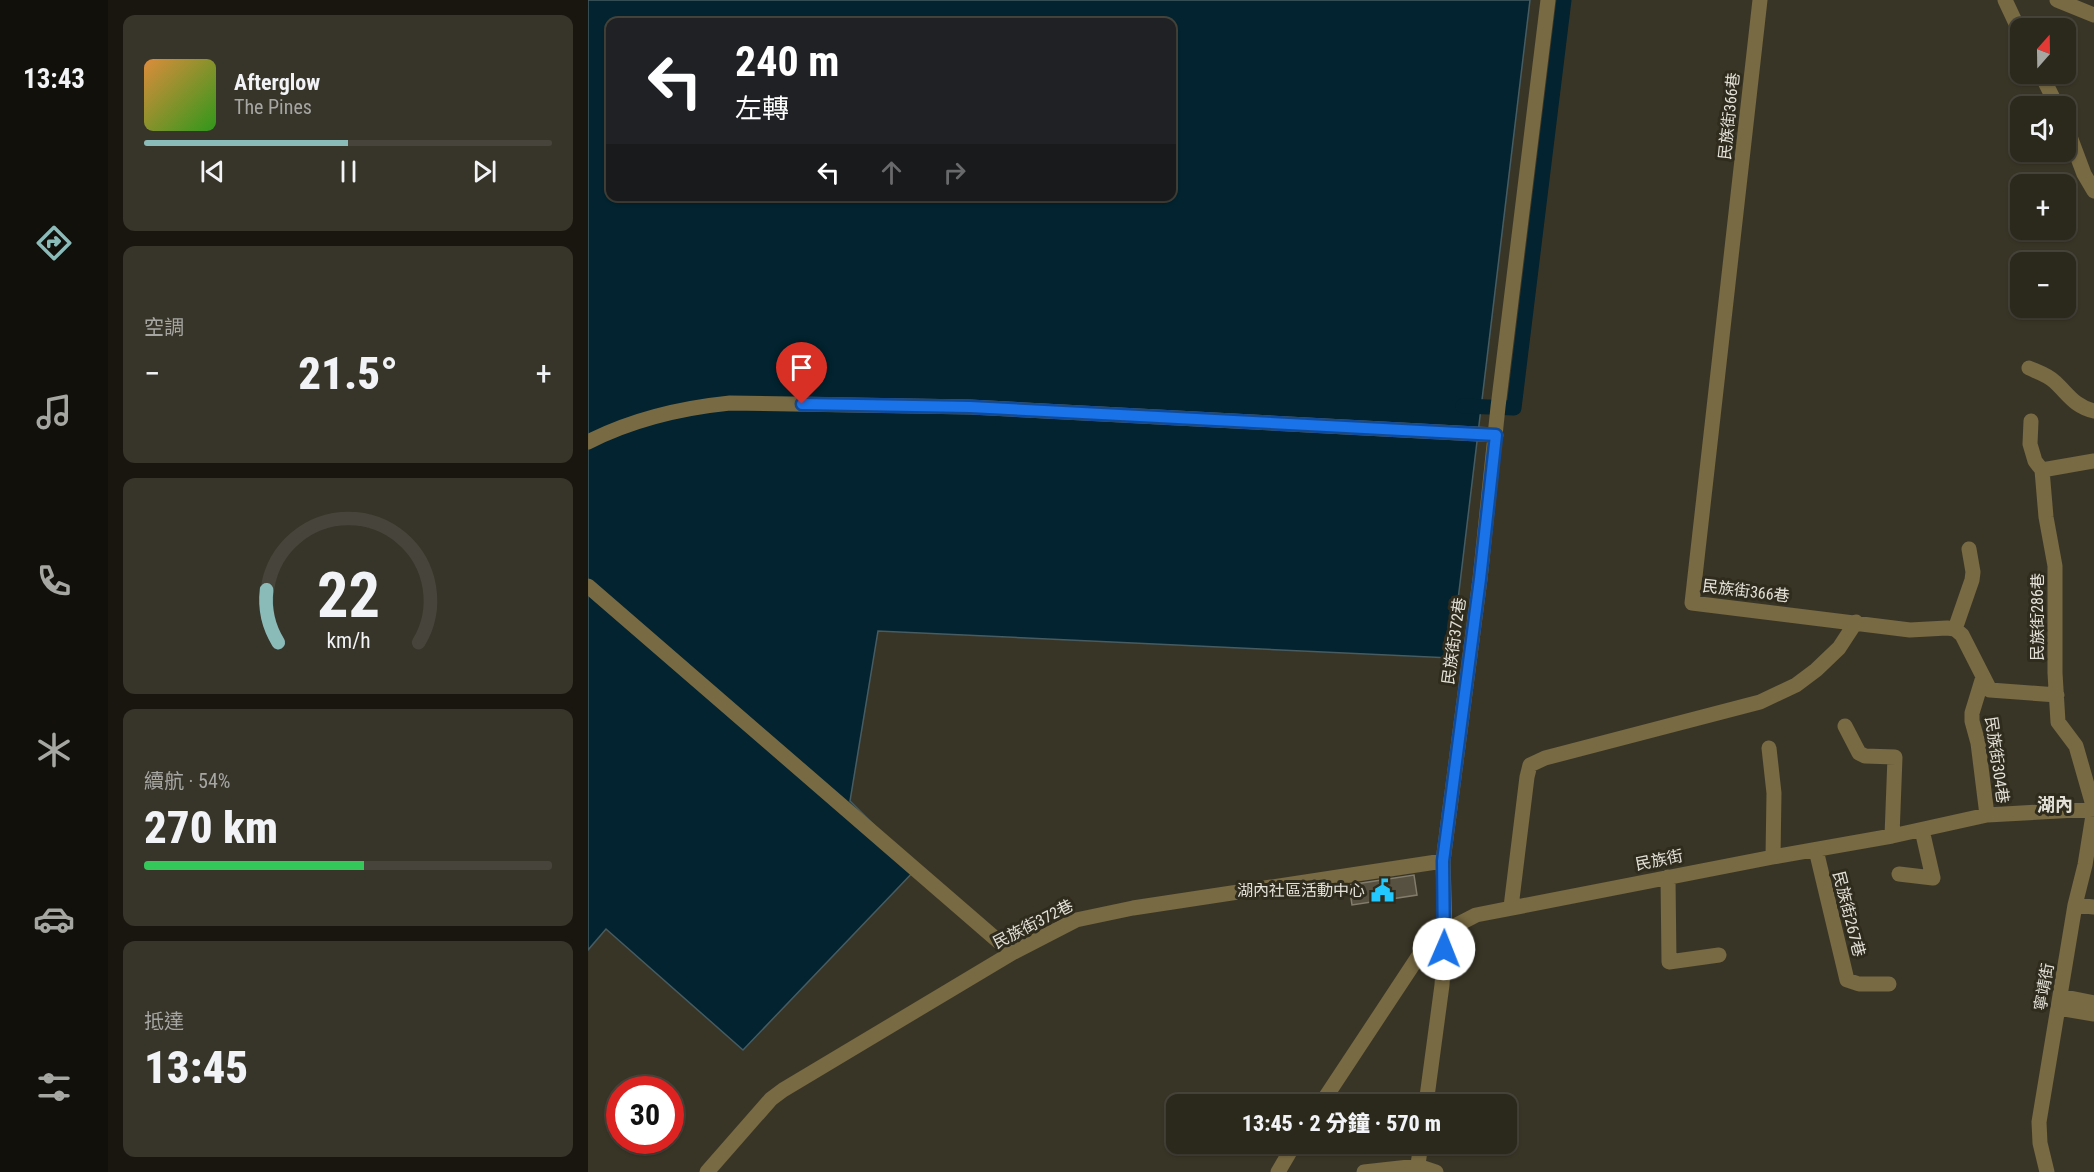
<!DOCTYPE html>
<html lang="zh-TW">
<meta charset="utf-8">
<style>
:root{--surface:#2b281c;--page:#373429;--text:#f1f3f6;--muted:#a6a6a3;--line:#47443b;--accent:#8bbbb9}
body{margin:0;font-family:"Roboto Condensed","Noto Sans TC",sans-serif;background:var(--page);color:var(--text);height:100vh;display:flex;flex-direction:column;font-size:22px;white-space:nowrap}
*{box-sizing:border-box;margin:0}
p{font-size:20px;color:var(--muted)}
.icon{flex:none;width:33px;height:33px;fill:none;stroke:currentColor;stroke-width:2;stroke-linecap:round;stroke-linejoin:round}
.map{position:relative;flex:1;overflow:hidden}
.panel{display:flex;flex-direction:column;gap:15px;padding:15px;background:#18160f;width:480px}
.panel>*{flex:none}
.guide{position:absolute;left:18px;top:18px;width:570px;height:183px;border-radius:12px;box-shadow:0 2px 4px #0004,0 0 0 2px var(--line);background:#202124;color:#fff;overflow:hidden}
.needle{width:39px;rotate:20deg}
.controls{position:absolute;left:1422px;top:18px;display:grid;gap:12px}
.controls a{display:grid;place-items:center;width:66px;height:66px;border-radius:12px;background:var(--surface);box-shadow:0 2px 4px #0004,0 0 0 2px var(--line);font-size:30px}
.speed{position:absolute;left:18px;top:1076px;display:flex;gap:12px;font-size:30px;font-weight:700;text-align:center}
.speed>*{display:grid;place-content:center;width:78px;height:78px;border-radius:50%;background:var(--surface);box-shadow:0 2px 4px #0004,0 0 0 2px var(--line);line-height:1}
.speed .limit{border:9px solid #d22;background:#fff;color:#111}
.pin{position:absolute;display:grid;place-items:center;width:51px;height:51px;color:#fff;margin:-62px -26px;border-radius:50% 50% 50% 0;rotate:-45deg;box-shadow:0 0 6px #0007}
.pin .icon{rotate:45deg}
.me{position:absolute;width:66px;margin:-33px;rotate:1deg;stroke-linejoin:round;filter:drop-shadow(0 0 4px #0008)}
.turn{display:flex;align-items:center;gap:21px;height:126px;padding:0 30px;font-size:27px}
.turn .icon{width:78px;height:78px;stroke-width:2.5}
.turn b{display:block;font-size:42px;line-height:51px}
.lanes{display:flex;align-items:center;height:57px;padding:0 30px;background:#0003;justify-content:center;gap:30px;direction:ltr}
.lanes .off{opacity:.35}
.big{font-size:45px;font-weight:800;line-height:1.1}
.panel .card{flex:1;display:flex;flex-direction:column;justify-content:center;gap:9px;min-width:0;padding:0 21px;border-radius:12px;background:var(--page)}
.panel .dial{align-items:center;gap:0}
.dial svg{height:156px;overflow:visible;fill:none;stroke:var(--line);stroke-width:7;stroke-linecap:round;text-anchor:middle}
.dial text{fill:var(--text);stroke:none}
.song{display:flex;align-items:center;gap:18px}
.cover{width:72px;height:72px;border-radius:9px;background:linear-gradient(135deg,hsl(30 70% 55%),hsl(110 70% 35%))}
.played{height:6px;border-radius:3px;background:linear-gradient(90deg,var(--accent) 50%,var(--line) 50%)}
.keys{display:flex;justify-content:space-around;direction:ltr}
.heat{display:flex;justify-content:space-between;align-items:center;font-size:33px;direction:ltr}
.charge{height:9px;border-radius:4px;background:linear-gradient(90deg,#34c759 54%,var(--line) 0)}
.trip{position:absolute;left:578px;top:1094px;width:351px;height:60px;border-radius:12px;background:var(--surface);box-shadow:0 2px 4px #0004,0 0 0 2px var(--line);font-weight:800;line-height:60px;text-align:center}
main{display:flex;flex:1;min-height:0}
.menu{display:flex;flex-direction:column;width:108px;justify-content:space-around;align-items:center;background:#11100b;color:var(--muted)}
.menu .icon{width:42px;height:42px}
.menu .selected{color:var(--accent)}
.menu b{font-size:27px;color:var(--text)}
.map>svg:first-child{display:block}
.water{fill:#02232f;stroke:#465c62;stroke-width:1.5;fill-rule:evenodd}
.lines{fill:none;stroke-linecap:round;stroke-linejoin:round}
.canal{stroke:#02232f;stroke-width:15}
.building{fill:#575142;stroke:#827c6c;stroke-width:1.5}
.minor{stroke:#786a42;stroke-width:15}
.route-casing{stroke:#114b97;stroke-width:15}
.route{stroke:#1a73e8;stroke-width:10}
.labels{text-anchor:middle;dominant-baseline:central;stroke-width:6;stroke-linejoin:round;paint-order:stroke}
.street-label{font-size:16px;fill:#e3e0d8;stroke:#2f2b1d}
.poi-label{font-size:16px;fill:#e3e0d8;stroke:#2f2b1d;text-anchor:end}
.neighbourhood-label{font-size:18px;font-weight:bold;fill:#e3e0d8;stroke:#2f2b1d}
</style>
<main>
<nav class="menu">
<b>13:43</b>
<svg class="icon selected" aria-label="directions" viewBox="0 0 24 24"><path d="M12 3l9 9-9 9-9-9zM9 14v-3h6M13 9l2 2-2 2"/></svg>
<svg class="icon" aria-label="music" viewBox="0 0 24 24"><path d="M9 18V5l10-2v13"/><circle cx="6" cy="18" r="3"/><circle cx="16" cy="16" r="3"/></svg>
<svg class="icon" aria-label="phone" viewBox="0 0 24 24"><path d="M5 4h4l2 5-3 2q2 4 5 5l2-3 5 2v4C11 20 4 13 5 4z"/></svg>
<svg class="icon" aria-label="climate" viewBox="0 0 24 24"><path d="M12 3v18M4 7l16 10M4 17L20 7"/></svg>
<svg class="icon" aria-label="car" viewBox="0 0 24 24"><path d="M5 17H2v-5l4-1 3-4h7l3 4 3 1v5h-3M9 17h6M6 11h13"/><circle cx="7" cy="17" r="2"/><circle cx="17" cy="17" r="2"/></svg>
<svg class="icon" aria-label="filters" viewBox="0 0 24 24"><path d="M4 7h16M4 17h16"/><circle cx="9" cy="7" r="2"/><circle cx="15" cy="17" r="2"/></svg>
</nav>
<section class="panel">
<div class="card">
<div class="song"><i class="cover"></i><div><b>Afterglow</b><p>The Pines</p></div></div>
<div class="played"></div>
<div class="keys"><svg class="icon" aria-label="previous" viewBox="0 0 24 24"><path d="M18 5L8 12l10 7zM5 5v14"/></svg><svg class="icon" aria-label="pause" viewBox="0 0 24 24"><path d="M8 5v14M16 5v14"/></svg><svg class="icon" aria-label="next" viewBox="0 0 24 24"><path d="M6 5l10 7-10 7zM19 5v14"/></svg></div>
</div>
<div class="card"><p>空調</p>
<div class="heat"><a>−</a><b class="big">21.5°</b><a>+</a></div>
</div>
<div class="card dial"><svg viewBox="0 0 100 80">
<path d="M14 69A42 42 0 1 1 86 69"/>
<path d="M14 69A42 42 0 0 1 8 42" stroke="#8bbbb9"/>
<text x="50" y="56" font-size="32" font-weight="700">22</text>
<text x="50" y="72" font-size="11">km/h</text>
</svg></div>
<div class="card"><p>續航 · 54%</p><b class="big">270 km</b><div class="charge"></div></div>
<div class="card"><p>抵達</p><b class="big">13:45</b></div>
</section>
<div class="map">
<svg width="1506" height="1172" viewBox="0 0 1506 1172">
<rect width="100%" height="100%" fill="#393526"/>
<path class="water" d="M0,0h942l-79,658 -573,-27 -28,170 67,67 -174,182 -137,-121 -18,21zM22,22h562v174h-562z"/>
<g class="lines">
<path class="canal" d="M875,406l51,2 50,-408"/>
</g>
<path class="building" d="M826,875l3,20 -65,10 -3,-20z"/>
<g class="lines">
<path class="minor" d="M1172,0l-68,603 218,27 37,-2 8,1 7,6 28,55 67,5
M1417,0l15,32
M1469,0l37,15
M1453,74l16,32
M1478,126l18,48 10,17
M1441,368c9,4 19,7 26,14 14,13 19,24 39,29
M1443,421l-1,23 5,17 7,9 4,47 9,49v107l3,49 18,24 18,63 -9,56 -10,40 -36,217 1,21 7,29
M0,442c45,-23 93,-34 142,-39l240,4 526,28
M1454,470l52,-9
M0,586l424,367
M1367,629l17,-49 1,-8 -4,-23
M1395,677l-11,36v8l6,22 9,72
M1257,726l14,27 6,3 30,1 -3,79
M1181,748l5,45 -1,64
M1228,850l31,130 12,4h30
M1311,874l34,4 -11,-48
M1080,877l1,85 50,-7
M1487,905l19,2
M923,907l16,-130 3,-12 15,-7 215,-56 36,-17 20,-15 23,-22 17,-26
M1472,996l34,7
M1470,1008l36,6
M733,1104l99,-150 25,-23 31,-16 297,-58 119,-21 95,-21 107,-6
M838,1104l16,-119 3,-54 -2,-70 37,-282 18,-172 50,-407
M119,1172l64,-73 12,-9 229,-137 64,-33 57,-12 310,-47
M690,1172l17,-29
M776,1172l54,-6 18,6
M829,1172l4,-29"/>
</g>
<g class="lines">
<defs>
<path id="route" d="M214,404l168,3 526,28 -16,144 -37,282 1,88"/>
</defs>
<use href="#route" class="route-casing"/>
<use href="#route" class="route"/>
</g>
<defs>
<symbol id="civic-bare" viewBox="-9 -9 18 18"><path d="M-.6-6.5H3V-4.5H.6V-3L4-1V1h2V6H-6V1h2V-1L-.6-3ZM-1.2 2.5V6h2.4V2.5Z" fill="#23c9fe" stroke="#2f2b1d" stroke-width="2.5" paint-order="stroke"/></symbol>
</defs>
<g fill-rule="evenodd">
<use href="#civic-bare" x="778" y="874" width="33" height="33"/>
</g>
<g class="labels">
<g class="street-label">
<text transform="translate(1141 116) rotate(-84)">民族街366巷</text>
<text transform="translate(1158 591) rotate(7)">民族街366巷</text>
<text transform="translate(1449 617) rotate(-90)">民族街286巷</text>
<text transform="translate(866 641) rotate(-82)">民族街372巷</text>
<text transform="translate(1409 760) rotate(82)">民族街304巷</text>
<text transform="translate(1071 860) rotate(-11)">民族街</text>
<text transform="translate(1261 914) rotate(76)">民族街267巷</text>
<text transform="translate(445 924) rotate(-27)">民族街372巷</text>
<text transform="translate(1456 987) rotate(-80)">寧靖街</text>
</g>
<g class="poi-label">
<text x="777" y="890">湖內社區活動中心</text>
</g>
<g class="neighbourhood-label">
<text x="1467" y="804">湖內</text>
</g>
</g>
</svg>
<div class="controls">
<a><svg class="needle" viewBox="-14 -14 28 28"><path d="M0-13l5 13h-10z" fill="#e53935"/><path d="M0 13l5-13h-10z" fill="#a6a6a3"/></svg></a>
<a><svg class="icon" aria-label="sound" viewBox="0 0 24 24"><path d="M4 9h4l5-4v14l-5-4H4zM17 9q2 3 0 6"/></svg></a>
<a>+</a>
<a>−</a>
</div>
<div class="speed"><div class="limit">30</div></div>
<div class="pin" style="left:214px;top:404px;background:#d93025"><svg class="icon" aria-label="arrive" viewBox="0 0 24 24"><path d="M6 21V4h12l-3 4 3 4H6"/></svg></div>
<svg class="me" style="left:856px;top:949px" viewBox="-20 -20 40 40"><circle r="19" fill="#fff"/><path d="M0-13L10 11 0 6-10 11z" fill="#1a73e8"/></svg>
<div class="trip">13:45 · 2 分鐘 · 570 m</div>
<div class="guide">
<div class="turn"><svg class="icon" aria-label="left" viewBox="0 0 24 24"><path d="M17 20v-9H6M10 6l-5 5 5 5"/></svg><div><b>240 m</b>左轉</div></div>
<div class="lanes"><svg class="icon" aria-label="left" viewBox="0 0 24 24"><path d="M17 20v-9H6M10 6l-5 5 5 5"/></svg><svg class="icon off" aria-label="ahead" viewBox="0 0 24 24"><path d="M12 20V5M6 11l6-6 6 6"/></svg><svg class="icon off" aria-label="right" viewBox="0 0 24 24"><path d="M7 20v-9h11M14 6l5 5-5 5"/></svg></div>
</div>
</div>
</main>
